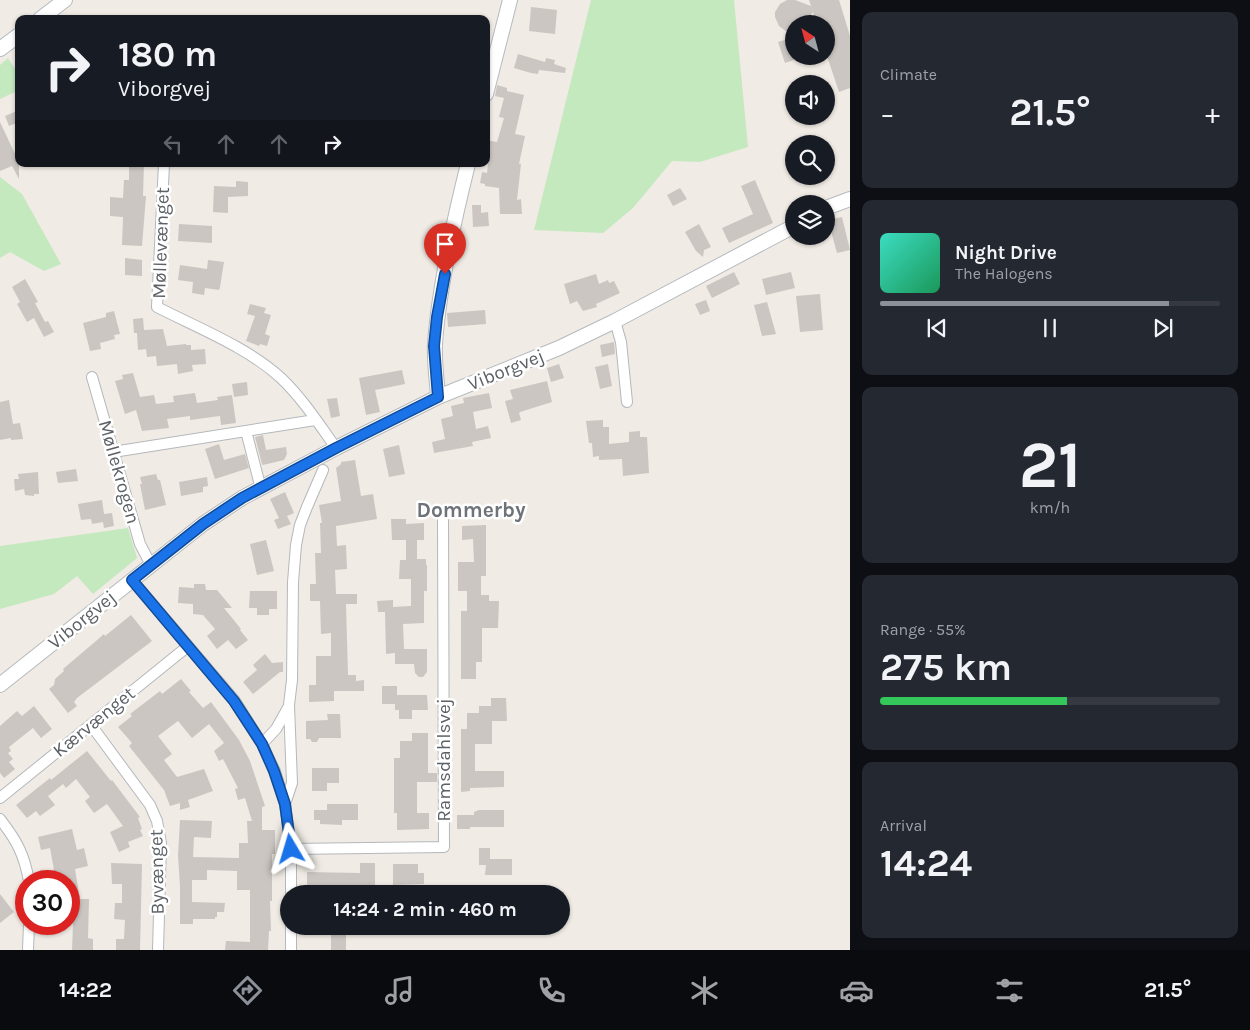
<!DOCTYPE html>
<meta charset="utf-8">
<style>
:root{--surface:#171b24;--page:#242831;--text:#f1f3f6;--muted:#9ea1a6;--line:#363941;--accent:#8c9099}
body{margin:0;font-family:Karla,sans-serif;background:var(--page);color:var(--text);height:100vh;display:flex;flex-direction:column;font-size:19px;white-space:nowrap}
*{box-sizing:border-box;margin:0}
p{font-size:16px;color:var(--muted)}
.icon{flex:none;width:28px;height:28px;fill:none;stroke:currentColor;stroke-width:2;stroke-linecap:round;stroke-linejoin:round}
.map{position:relative;flex:1;overflow:hidden}
.drawer{display:flex;flex-direction:column;gap:12px;padding:12px;background:#0d0f14;width:400px}
.drawer>*{flex:none}
.top-card{position:absolute;left:15px;top:15px;width:475px;height:152px;border-radius:10px;box-shadow:0 1px 4px #0004;background:#171b24;color:var(--text);overflow:hidden}
.needle{width:32px;rotate:324deg}
.tools{position:absolute;left:785px;top:15px;display:grid;gap:10px}
.tools a{display:grid;place-items:center;width:50px;height:50px;border-radius:50%;background:var(--surface);box-shadow:0 1px 4px #0004;font-size:25px}
.speed{position:absolute;left:15px;top:870px;display:flex;gap:10px;font-size:25px;font-weight:700;text-align:center}
.speed>*{display:grid;place-content:center;width:65px;height:65px;border-radius:50%;background:var(--surface);box-shadow:0 1px 4px #0004;line-height:1}
.speed .limit{border:8px solid #d22;background:#fff;color:#111}
.pin{position:absolute;display:grid;place-items:center;width:42px;height:42px;color:#fff;margin:-51px -21px;border-radius:50% 50% 50% 0;rotate:-45deg;box-shadow:0 0 5px #0007}
.pin .icon{rotate:45deg}
.me{position:absolute;width:55px;margin:-28px;rotate:353deg;stroke-linejoin:round;filter:drop-shadow(0 0 4px #0008)}
.turn{display:flex;align-items:center;gap:18px;height:105px;padding:0 20px;font-size:22px}
.turn .icon{width:65px;height:65px;stroke-width:2.5}
.turn b{display:block;font-size:35px;line-height:42px}
.lanes{display:flex;align-items:center;height:48px;padding:0 20px;background:#0003;justify-content:center;gap:25px;direction:ltr}
.lanes .off{opacity:.35}
.big{font-size:38px;font-weight:700;line-height:1.1}
.drawer .tile{flex:1;display:flex;flex-direction:column;justify-content:center;gap:8px;min-width:0;padding:0 18px;border-radius:10px;background:var(--page)}
.drawer .dial{align-items:center;gap:0}
.dial b{font-size:65px;line-height:1}
.song{display:flex;align-items:center;gap:15px}
.cover{width:60px;height:60px;border-radius:8px;background:linear-gradient(135deg,hsl(170 70% 55%),hsl(150 70% 35%))}
.played{height:5px;border-radius:2px;background:linear-gradient(90deg,var(--accent) 85%,var(--line) 85%)}
.keys{display:flex;justify-content:space-around;direction:ltr}
.heat{display:flex;justify-content:space-between;align-items:center;font-size:28px;direction:ltr}
.charge{height:8px;border-radius:4px;background:linear-gradient(90deg,#34c759 55%,var(--line) 0)}
.trip{position:absolute;left:280px;top:885px;width:290px;height:50px;border-radius:25px;background:var(--surface);box-shadow:0 1px 4px #0004;font-weight:700;line-height:50px;text-align:center}
.menu{display:flex;height:80px;justify-content:space-around;align-items:center;background:#090b0e;color:var(--muted)}
.menu .icon{width:35px;height:35px}
.menu .current{color:var(--accent)}
.menu b{font-size:22px;color:var(--text)}
main{display:flex;flex:1;min-height:0}
.map>svg:first-child{display:block}
.green{fill:#c4e9be}
.building{fill:#cbc6c1}
.lines{fill:none;stroke-linecap:round;stroke-linejoin:round}
.street-casing{stroke:#b4b8bc;stroke-width:12}
.secondary-casing{stroke:#b5babf;stroke-width:16}
.street{stroke:#fff;stroke-width:10}
.secondary{stroke:#fff;stroke-width:14}
.route-casing{stroke:#114b97;stroke-width:12}
.route{stroke:#1a73e8;stroke-width:9}
.labels{text-anchor:middle;dominant-baseline:central;stroke-width:5;stroke-linejoin:round;paint-order:stroke}
.street-label{font-size:19px;fill:#5c6166;stroke:#fff}
.quarter-label{font-size:21px;font-weight:bold;fill:#6d7378;stroke:#fff}
</style>
<main>
<div class="map">
<svg width="850" height="950" viewBox="0 0 850 950">
<rect width="100%" height="100%" fill="#f0ebe4"/>
<path class="green" d="M591,0h143l14,147 -48,15 -28,-1 -39,47 -30,25 -69,-3z
M8,58l11,17v15l-19,9v-34z
M0,177l22,17 39,70 -17,7 -34,-19 -10,6z
M128,528l9,30 -44,36 -16,-18 -23,18 -54,15v-63z"/>
<path class="building" d="M787,0h8l16,6 -2,-6h30l11,36v52l-11,4 -13,-39v-29h-9l-4,-12 -9,12h-10v13l-15,-11 -4,-9v-5l5,-8z
M531,7l26,3 -2,24 -26,-3z
M794,37v23l-9,3 -7,-21z
M518,54l27,8 1,-4 9,2 -1,4 12,4 -1,5 -26,-3 -1,4 -7,-1 -17,-5z
M497,85l10,3v3l17,4 -9,39 10,2 -6,28h2l-4,36 4,-1 1,15h-22l-1,-26 -14,-2v-2l-5,-1 2,-11 5,1 2,-18h-3v-15l11,2 7,-24 -5,-1 5,-19 -9,-2z
M19,110v12l-10,4 -4,-10z
M0,122l16,34 3,-1v24l-7,-13 -12,5z
M129,164h15l-1,32h3l-4,50 -20,-1 1,-28 -13,-1v-19l13,1 1,-18h5z
M755,180l18,43 -44,20 -7,-15 31,-14 -12,-28z
M236,181l12,1v14l-20,1v16l-15,-1 1,-26 22,1z
M680,188l7,11 -14,7 -6,-11z
M472,205h9v8l7,-1 1,14 -16,1z
M842,217l8,33 -13,3 -9,-33z
M179,224l33,2v17l-34,-2z
M699,224l12,23 -7,3 -1,7 -7,-6 -11,-19z
M125,258l17,2v16l-17,-1z
M208,260l16,2 -4,25 -1,3 -14,-2 -1,7 -12,-2 1,-11 -15,-2 2,-15 27,4z
M734,272l6,12 -28,14 -6,-12z
M791,272l4,16 -29,7 -4,-16z
M596,274l3,10 9,-4 1,3 5,-2 6,12 -24,11 1,3 -14,4 -6,-10 -7,3 -6,-20z
M25,279l13,23 -3,1 10,19 3,-1 6,11 -10,5 -10,-19 -7,4 -10,-18 3,-2 -8,-15z
M820,294l3,36 -23,2 -4,-36z
M706,300l4,11 -10,4 -5,-11z
M767,302l9,32 -14,2 -8,-31z
M250,304l16,4 -2,5 7,2 -6,19 5,2 -3,10 -7,-2 -1,2 -13,-5 9,-25 -8,-2z
M485,310l1,14 -38,3 -1,-14z
M114,311l6,23 -6,1 1,4 -15,4 1,6 -11,2 -7,-28 23,-6v-4z
M143,318l1,12 19,-1 4,17 19,-2v1h5v5l14,-1 1,15 -14,1 1,6 -15,3 -1,-10 -20,2 -1,-10 -9,1 -1,-8 -8,1 -1,-17h-3l-1,-14z
M614,342l1,12 -13,3 -2,-12z
M559,364l5,14 -13,4 -4,-14z
M608,364l4,22 -12,3 -5,-22z
M402,370l3,14 -30,6 5,22 -14,3 -7,-37z
M133,373l7,24 14,-2 2,9 18,-2 -1,-6 22,-3 2,10 21,-3 -1,-3 15,-2 4,28 -15,2 -1,-9 -30,4v-4l-23,3 2,9 -27,3 -6,-21 -11,4 -10,-33 8,-2 -1,-4z
M547,381l5,21 -32,10 -1,1 2,7 -10,3 -6,-22 8,-2 -3,-9z
M247,382l1,13 -14,2 -2,-13z
M489,393l3,15 -19,4 3,17 12,-3 3,12 -19,4 1,4 -39,7 -2,-11 13,-3 -4,-20 12,-3 -2,-10 13,-3 -1,-5z
M337,398l3,18 -9,2 -4,-19z
M9,400l4,24 7,-1 3,16 -12,1v-2l-11,2v-38z
M603,420v7h6v17l20,-2v-10l11,-1v6h7l2,36 -26,3 -1,-17 -23,1v-4l-6,1 -1,-14h-3l-3,-22z
M263,435l3,15 20,-3 1,7 -3,6 -21,5 -1,-1 -7,-27z
M219,444l5,16 21,-6 4,14 -34,11 -10,-30z
M399,445l6,29 -16,3 -6,-28z
M355,460l6,36 12,-2 4,25 -41,7 1,20 9,-1 1,24 -12,1 1,24h21v10h-11l2,71h8v6l8,-1v11h-30v10l-25,1v-17h7v-29h15v-23l-10,1 -1,-33h-10v-17h6l-1,-31h6l-1,-30h2l-3,-18 22,-4 -5,-33 5,-4v-2z
M76,469l2,12 -20,2 -2,-11z
M38,472l1,22h-5v2l-9,-1 -1,-6 -9,2 -1,-12h5l-1,-5z
M156,474l2,6h2l6,25 -21,5 -5,-26h2l-2,-7z
M207,477l1,9 -5,1v5l-22,4 -2,-14z
M285,492l9,21 -7,3 4,8 -13,5 -4,-9 5,-2 -9,-19z
M102,500l2,14 8,-1 2,13 -10,2 -1,-6 -11,2 -1,-5 -10,1 -3,-16z
M391,519h15v5l18,-1v17h-7v19h9v6h1v26h-3v32l-21,1 1,25h23v23l-4,5h-4l-4,-4 -1,-9h-19v-11l-9,1 -1,-42h-7l-1,-11 16,-1v7l18,-1v-27h-12l1,-19h6v-20h-14z
M486,525v51h-5v19h8v6h10l-1,27h-16v34h-6v17h-15v-68h6v-20h-9v-29h16l-1,-23 -11,1v-14z
M266,540l8,31 -17,4 -7,-31z
M194,584h11l1,6h11l15,18h-8l17,21 -1,1 8,10 -12,9 -8,-9 -11,9 -10,-13 8,-7 -12,-14 -10,-1v-10l-15,-1 1,-16 15,1z
M250,591h27v18h-8v6h-12v-7h-8z
M131,615l21,26 -75,57 -3,4 3,4 -9,7 -19,-24 5,-4 1,-6 9,-8 -1,-2 33,-28 8,-7 1,2z
M265,654l7,9 11,-1v10h-3l-27,22 -10,-12 14,-12 -4,-5z
M181,679l10,12 -2,1 14,16 8,-6 28,38 11,21 15,45 -3,1v23h13v24h-3v47h-2l1,30h-2l-1,19h-43l1,-9 24,1v-52h-13v-19l-30,-1v10h-15v22l33,1 -1,9h-7v5h-2v2h-22v5h-13v-38l-2,-30 2,-36 32,1 -1,17 -17,-1 -1,20 46,1v-15h9l-1,-22h5l-7,-23 -7,2 -3,-11 3,-1 -15,-29 -4,2 -5,-10 10,-8 -15,-19 -17,14 -14,-17 -20,15 14,18 -8,6 13,17 27,-8 9,22 -25,9 2,7 -10,3v-7l-10,3 -6,-16 -35,-44 3,-3 -14,-16 14,-11 -2,-2 30,-23 2,3z
M382,686h15v9h30l1,15h-16v9h-13v-9h-4v-6h-13z
M491,698h15l1,23h-15v23h-17v27h29v16l-34,1v3l-9,1v-63h6v-16h12v-7h12z
M34,706l18,23 -11,9 -8,-10 -24,19 2,4 -3,2 5,6 -4,3 6,7 -11,9 -4,-5v-47l17,-15 5,5z
M327,714h13l1,24h-22l-2,4h-5l-2,-3h-4v-18l22,-1z
M412,733h16v40h9v9h-20v31h12v16l-32,1v-17h-3v-55h6v-17h12z
M87,751l24,30 1,-1 28,37 -2,1 4,11 -2,1 3,6 -15,6 2,5 -11,5 -9,-20 13,-6 -16,-22 -13,9 -9,-12 5,-4 -14,-18 -10,9 -3,-4 -15,12 7,9 -15,11 -4,-5 -9,7 -11,-13 34,-27 1,2z
M312,768h27v15h-12v8h-15z
M327,804h31v16h-16v5l-22,-1v-4h-6v-10h13z
M479,810h25v17h-34v2h-13v-14h17v-3z
M72,829l5,21 7,-2 4,18 -13,3 5,30h9l-1,39 5,1v11h-21l1,-26h-4v-43h-13l-6,-33 -9,2 -3,-13z
M479,848h11v11h22v16h-27l1,-10h-7z
M111,863l31,1 -2,86h-24v-11h8l1,-19 -11,-1 1,-16h7v-19h-10z
M360,863h15v31h-58v-6h-10v-16l53,1z
M393,864h25v9h6v11l-31,1z
M0,894l14,18 -14,11z
M336,928h10v22h-15v-19h5z"/>
<g class="lines">
<defs>
<path id="street" d="M164,164l-7,143c41,21 90,40 124,71 21,20 38,46 55,70
M615,321l6,21 6,60
M92,377l48,167 11,21
M246,431l15,58
M113,452l202,-32
M132,580l103,121 27,43 13,27 10,33 6,45v45
M91,725l59,80 7,16 4,22 -3,107
M262,744l14,-15 13,-23
M0,798l187,-151
M285,804l7,-21 -3,-78 3,-25 1,-98 3,-37 4,-20 7,-18 16,-37
M0,819c17,22 24,35 29,62
M291,849l153,-2 -1,-327
M291,926v24
M28,950l1,-26"/>
<path id="secondary" d="M40,19l25,-19
M0,49l19,-14
M486,94l24,-94
M826,208l24,-9
M438,397c-1,-17 -4,-36 -3,-53 4,-58 19,-124 33,-180
M0,685l203,-161 39,-26 94,-50 102,-51 121,-49 56,-27 179,-95"/>
</defs>
<use href="#street" class="street-casing"/>
<use href="#secondary" class="secondary-casing"/>
<use href="#street" class="street"/>
<use href="#secondary" class="secondary"/>
</g>
<g class="lines">
<defs>
<path id="route" d="M291,849l-6,-45 -11,-33 -12,-27 -28,-43 -102,-121 71,-56 39,-26 94,-50 102,-51 -4,-51 3,-29 8,-43"/>
</defs>
<use href="#route" class="route-casing"/>
<use href="#route" class="route"/>
</g>
<g class="labels">
<g class="street-label">
<text transform="translate(161 243) rotate(-88)">Møllevænget</text>
<text transform="translate(506 370) rotate(-22)">Viborgvej</text>
<text transform="translate(119 472) rotate(74)">Møllekrogen</text>
<text transform="translate(82 620) rotate(-39)">Viborgvej</text>
<text transform="translate(94 722) rotate(-39)">Kærvænget</text>
<text transform="translate(444 760) rotate(-90)">Ramsdahlsvej</text>
<text transform="translate(157 872) rotate(-91)">Byvænget</text>
</g>
<g class="quarter-label">
<text x="471" y="510">Dommerby</text>
</g>
</g>
</svg>
<div class="tools">
<a><svg class="needle" viewBox="-14 -14 28 28"><path d="M0-13l5 13h-10z" fill="#e53935"/><path d="M0 13l5-13h-10z" fill="#9ea1a6"/></svg></a>
<a><svg class="icon" aria-label="sound" viewBox="0 0 24 24"><path d="M4 9h4l5-4v14l-5-4H4zM17 9q2 3 0 6"/></svg></a>
<a><svg class="icon" aria-label="search" viewBox="0 0 24 24"><circle cx="10" cy="10" r="6"/><path d="M15 15l6 6"/></svg></a>
<a><svg class="icon" aria-label="layers" viewBox="0 0 24 24"><path d="M12 4l9 5-9 5-9-5zM3 14l9 5 9-5"/></svg></a>
</div>
<div class="speed"><div class="limit">30</div></div>
<div class="pin" style="left:445px;top:274px;background:#d93025"><svg class="icon" aria-label="arrive" viewBox="0 0 24 24"><path d="M6 21V4h12l-3 4 3 4H6"/></svg></div>
<svg class="me" style="left:291px;top:849px" viewBox="-20 -20 40 40"><path d="M0-17L14 15 0 8-14 15z" fill="#1a73e8" stroke="#fff" stroke-width="4"/></svg>
<div class="trip">14:24 · 2 min · 460 m</div>
<div class="top-card">
<div class="turn"><svg class="icon" aria-label="right" viewBox="0 0 24 24"><path d="M7 20v-9h11M14 6l5 5-5 5"/></svg><div><b>180 m</b>Viborgvej</div></div>
<div class="lanes"><svg class="icon off" aria-label="left" viewBox="0 0 24 24"><path d="M17 20v-9H6M10 6l-5 5 5 5"/></svg><svg class="icon off" aria-label="ahead" viewBox="0 0 24 24"><path d="M12 20V5M6 11l6-6 6 6"/></svg><svg class="icon off" aria-label="ahead" viewBox="0 0 24 24"><path d="M12 20V5M6 11l6-6 6 6"/></svg><svg class="icon" aria-label="right" viewBox="0 0 24 24"><path d="M7 20v-9h11M14 6l5 5-5 5"/></svg></div>
</div>
</div>
<section class="drawer">
<div class="tile"><p>Climate</p>
<div class="heat"><a>−</a><b class="big">21.5°</b><a>+</a></div>
</div>
<div class="tile">
<div class="song"><i class="cover"></i><div><b>Night Drive</b><p>The Halogens</p></div></div>
<div class="played"></div>
<div class="keys"><svg class="icon" aria-label="previous" viewBox="0 0 24 24"><path d="M18 5L8 12l10 7zM5 5v14"/></svg><svg class="icon" aria-label="pause" viewBox="0 0 24 24"><path d="M8 5v14M16 5v14"/></svg><svg class="icon" aria-label="next" viewBox="0 0 24 24"><path d="M6 5l10 7-10 7zM19 5v14"/></svg></div>
</div>
<div class="tile dial"><b>21</b><p>km/h</p></div>
<div class="tile"><p>Range · 55%</p><b class="big">275 km</b><div class="charge"></div></div>
<div class="tile"><p>Arrival</p><b class="big">14:24</b></div>
</section>
</main>
<nav class="menu">
<b>14:22</b>
<svg class="icon current" aria-label="directions" viewBox="0 0 24 24"><path d="M12 3l9 9-9 9-9-9zM9 14v-3h6M13 9l2 2-2 2"/></svg>
<svg class="icon" aria-label="music" viewBox="0 0 24 24"><path d="M9 18V5l10-2v13"/><circle cx="6" cy="18" r="3"/><circle cx="16" cy="16" r="3"/></svg>
<svg class="icon" aria-label="phone" viewBox="0 0 24 24"><path d="M5 4h4l2 5-3 2q2 4 5 5l2-3 5 2v4C11 20 4 13 5 4z"/></svg>
<svg class="icon" aria-label="climate" viewBox="0 0 24 24"><path d="M12 3v18M4 7l16 10M4 17L20 7"/></svg>
<svg class="icon" aria-label="car" viewBox="0 0 24 24"><path d="M5 17H2v-5l4-1 3-4h7l3 4 3 1v5h-3M9 17h6M6 11h13"/><circle cx="7" cy="17" r="2"/><circle cx="17" cy="17" r="2"/></svg>
<svg class="icon" aria-label="filters" viewBox="0 0 24 24"><path d="M4 7h16M4 17h16"/><circle cx="9" cy="7" r="2"/><circle cx="15" cy="17" r="2"/></svg>
<b>21.5°</b>
</nav>
